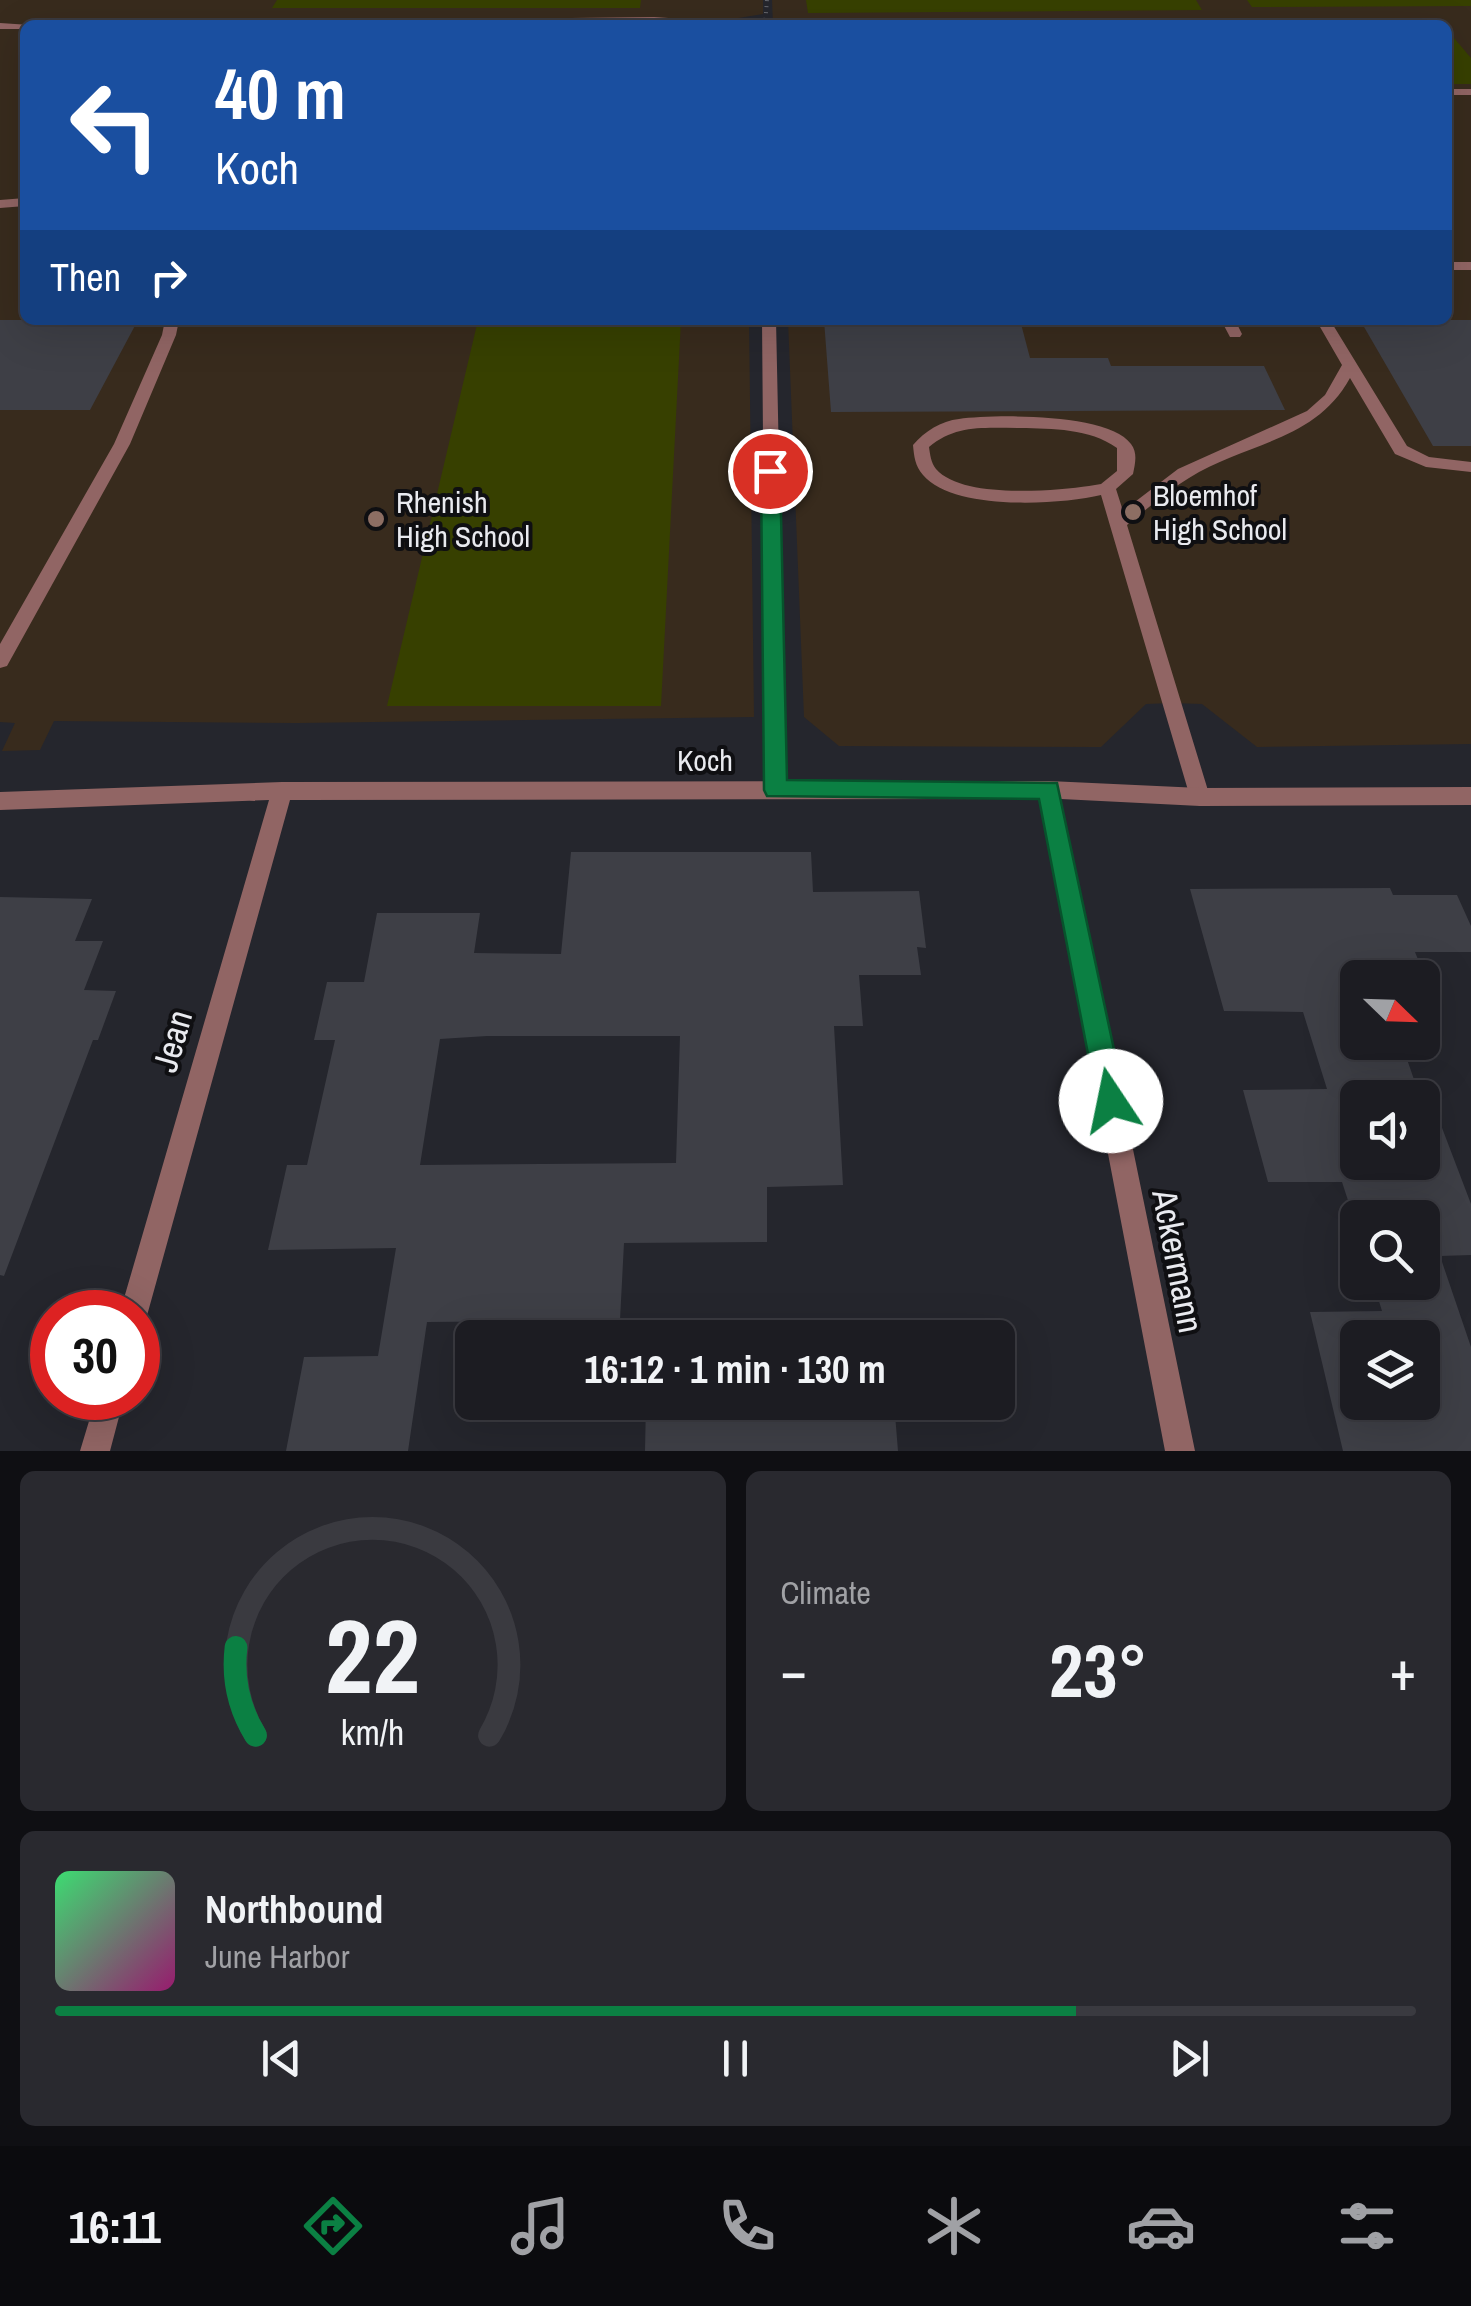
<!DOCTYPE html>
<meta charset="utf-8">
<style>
:root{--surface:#1c1c22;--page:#29292f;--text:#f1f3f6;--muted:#a0a1a5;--line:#3a3a40;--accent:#0b8043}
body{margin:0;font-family:"Archivo Narrow",sans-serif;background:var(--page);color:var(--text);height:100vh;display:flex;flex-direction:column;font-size:38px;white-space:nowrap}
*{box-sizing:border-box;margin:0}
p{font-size:32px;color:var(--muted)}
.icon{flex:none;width:55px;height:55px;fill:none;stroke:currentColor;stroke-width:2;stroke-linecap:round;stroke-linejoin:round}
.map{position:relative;height:1451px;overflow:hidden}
.panel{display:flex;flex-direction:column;gap:20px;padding:20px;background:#0f0f13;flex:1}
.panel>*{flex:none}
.top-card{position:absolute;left:20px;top:20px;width:1432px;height:305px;border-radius:15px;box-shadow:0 10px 40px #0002,0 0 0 2px var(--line);background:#1a4fa0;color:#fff;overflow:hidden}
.needle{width:65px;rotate:113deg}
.tools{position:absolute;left:1340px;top:960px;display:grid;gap:20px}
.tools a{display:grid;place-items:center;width:100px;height:100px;border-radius:15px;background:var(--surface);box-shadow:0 10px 40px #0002,0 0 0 2px var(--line);font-size:50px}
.speed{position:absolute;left:30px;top:1290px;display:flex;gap:20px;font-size:50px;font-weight:700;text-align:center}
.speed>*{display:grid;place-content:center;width:130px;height:130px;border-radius:50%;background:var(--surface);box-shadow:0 10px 40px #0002,0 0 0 2px var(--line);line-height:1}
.speed .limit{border:15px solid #d22;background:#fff;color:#111}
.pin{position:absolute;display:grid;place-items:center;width:85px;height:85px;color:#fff;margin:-42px;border:5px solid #fff;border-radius:50%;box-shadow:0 2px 10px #0007}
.me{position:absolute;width:110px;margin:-55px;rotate:349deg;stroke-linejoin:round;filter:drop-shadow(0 0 8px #0008)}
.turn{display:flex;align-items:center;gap:35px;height:210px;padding:0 30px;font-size:45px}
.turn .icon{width:130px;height:130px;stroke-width:2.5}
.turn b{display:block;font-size:70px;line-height:85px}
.then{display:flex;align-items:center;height:95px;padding:0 30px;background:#0003;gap:20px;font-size:38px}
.big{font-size:75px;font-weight:700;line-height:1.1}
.panel .tile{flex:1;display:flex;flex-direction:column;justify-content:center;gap:15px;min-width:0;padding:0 35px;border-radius:15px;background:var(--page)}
.panel .dial{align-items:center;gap:0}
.dial svg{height:260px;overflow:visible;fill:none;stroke:var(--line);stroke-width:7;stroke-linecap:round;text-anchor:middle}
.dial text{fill:var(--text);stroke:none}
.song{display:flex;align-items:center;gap:30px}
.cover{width:120px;height:120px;border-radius:15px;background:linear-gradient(135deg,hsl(140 70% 55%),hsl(320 70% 35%))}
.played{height:10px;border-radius:5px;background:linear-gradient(90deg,var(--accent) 75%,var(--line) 75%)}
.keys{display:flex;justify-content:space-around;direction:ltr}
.heat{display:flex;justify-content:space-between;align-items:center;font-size:55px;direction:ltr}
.panel .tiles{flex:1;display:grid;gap:20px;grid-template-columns:1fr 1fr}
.tile:last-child{grid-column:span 2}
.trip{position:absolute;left:455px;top:1320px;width:560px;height:100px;border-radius:15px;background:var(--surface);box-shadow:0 10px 40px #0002,0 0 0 2px var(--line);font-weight:700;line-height:100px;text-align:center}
.menu{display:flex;height:160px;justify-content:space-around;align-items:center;background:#0b0b0e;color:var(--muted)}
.menu .icon{width:70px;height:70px}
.menu .selected{color:var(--accent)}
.menu b{font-size:45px;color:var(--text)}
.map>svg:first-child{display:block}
.education{fill:#382b1d}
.green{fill:#374000}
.building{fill:#3e3f46;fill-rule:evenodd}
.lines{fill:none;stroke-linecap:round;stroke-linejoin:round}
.path{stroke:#67686e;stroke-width:4;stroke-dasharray:1 5;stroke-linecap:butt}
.lane{fill:#916564;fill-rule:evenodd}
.street{fill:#916564;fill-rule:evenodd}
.route{fill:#0b8043;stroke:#07532c;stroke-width:2.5}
.education-dot{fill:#8d6e63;stroke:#0f0f12;stroke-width:4}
.labels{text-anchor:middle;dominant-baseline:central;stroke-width:8;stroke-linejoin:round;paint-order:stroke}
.poi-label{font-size:30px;fill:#e9eaef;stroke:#0f0f12;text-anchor:start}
.street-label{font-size:30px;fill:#e9eaef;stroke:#0f0f12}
.near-street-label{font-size:35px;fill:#e9eaef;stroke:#0f0f12}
</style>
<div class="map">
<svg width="1471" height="1451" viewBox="0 0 1471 1451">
<rect width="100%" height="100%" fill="#25262d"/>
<path class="education" d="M0,0h763v14l-37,6 -2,5h-699v295h724l5,397 -457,6 -243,-2 -14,29 -38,1 13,-28 -15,-1z
M772,0h699v744l-214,3 -55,-43 -30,-1 -26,1 -45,43 -262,-1 -35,-29 -16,-397h660v-295h-675z"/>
<path class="green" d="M277,0h364l-1,8h-368z
M806,0h390l6,10 -394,3z
M1247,0h224v6l-219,1z
M1448,31l23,27v26h-23z
M478,320h203l-20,386h-274z"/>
<path class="building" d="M0,320h138l-48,90h-90z
M824,320h196l10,38h78l3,8h153l21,44 -454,2z
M1360,320h111v126h-38z
M571,852h240l2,40 106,-1 7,57 -9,-1 4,28h-62l4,51h-29l9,159 -76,2v55l-143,1 -4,77 -193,2 -19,129h-122l18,-94 74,-1 18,-108 -128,2 19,-85h20l28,-125h-21l13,-58h37l13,-69h103l-6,40 87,1zM487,1036h193l-4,127 -256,2 20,-126z
M1390,888l3,7h64l14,31v26h-56l21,52h-14v-26h-64v64h43l17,49h10l43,113v51l-31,1 31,91v104h-128l-33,-139 72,-1 -9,-29h49v-64h-64v13l-16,-49h-74l-25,-92 84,-1 -24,-77 -79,-1 -34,-122zM1358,1098h64v64h-64zM1358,1338h64v64h-64z
M0,897l92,2 -17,42h28l-19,49 32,1 -18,49h-5l-89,236 -4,-1z
M646,1402h248l4,49h-253z"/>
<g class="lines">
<path class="path" d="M765,25l2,-25"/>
<path class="lane" d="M654,17l73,5 5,3h-497l5,-3z
M0,23l30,2h-5v4h-25z
M1448,89h23v6h-23z
M25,198v8l-25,2v-8z
M1448,262h23v8h-23z
M165,320h14l-3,15 -46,109 -123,222 -7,2v-24l114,-200 48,-109z
M762,320h14l10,470 -3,6 -7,3 -7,-3 -3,-6z
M1221,320h14l7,14 -2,3h-10z
M1316,320h14l77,126 22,11 42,5v10l-45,-5 -31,-13 -45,-76c-35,64 -104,64 -161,100 -22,13 -42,31 -62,47l83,272 -3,6 -7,3 -7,-3 -3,-6 -89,-302c-42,10 -148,16 -178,-20 -8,-9 -9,-19 -10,-30 12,-14 28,-24 46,-26 36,-5 151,-6 172,25 7,9 4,20 2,30l-17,15 7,22 55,-42 129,-58 18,-16 17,-30zM1020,428c33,1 69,0 97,20v23l-16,13 -12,2c-36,5 -127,13 -153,-17 -5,-6 -6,-15 -7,-22 27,-23 57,-19 91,-19z"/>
<path class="street" d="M1049,781l151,7 271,-1v18l-271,1 -139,-7 134,652h-30l-125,-652 -750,1 -142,512 -4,10 -6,2v-12h-18l149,-512 -269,10v-18l282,-10z
M96,1398h28l-14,53h-30z"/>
</g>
<path class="route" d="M770,465l10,6 7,309 270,3 68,318 -4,10 -10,4 -10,-4 -4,-10 -58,-302 -272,-3 -3,-6 -3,-319z"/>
<g class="education-dot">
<circle cx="1133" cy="512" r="10"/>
<circle cx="376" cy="519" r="10"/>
</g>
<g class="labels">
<g class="poi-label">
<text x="1153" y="495">Bloemhof<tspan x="1153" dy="34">High School</tspan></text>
<text x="396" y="502">Rhenish<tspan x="396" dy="34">High School</tspan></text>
</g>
<g class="street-label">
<text x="705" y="760">Koch</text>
</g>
<g class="near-street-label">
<text transform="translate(172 1041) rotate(-74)">Jean</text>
<text transform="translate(1178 1261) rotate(79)">Ackermann</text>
</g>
</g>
</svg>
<div class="tools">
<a><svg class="needle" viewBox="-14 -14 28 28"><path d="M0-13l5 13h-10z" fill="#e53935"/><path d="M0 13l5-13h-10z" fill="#a0a1a5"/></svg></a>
<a><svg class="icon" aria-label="sound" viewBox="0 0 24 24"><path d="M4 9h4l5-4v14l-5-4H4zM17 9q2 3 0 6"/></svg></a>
<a><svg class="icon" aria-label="search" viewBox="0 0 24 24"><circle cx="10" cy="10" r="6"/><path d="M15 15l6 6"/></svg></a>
<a><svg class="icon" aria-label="layers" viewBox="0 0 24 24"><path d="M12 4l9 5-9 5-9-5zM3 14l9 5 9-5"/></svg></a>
</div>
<div class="speed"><div class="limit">30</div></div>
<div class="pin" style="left:770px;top:471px;background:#d93025"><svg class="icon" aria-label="arrive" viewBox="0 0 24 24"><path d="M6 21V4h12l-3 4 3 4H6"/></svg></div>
<svg class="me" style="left:1111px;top:1101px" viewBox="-20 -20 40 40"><circle r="19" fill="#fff"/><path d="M0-13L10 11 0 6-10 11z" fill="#0b8043"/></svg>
<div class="trip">16:12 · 1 min · 130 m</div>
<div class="top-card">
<div class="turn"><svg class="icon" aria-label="left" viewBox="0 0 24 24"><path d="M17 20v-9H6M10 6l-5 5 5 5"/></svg><div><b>40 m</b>Koch</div></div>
<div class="then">Then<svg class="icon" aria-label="right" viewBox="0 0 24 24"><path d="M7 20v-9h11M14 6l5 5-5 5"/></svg></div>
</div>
</div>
<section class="panel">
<div class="tiles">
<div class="tile dial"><svg viewBox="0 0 100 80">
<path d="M14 69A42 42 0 1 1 86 69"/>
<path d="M14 69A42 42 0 0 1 8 42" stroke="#0b8043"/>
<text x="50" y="56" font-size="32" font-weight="700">22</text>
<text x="50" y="72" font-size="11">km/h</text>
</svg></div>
<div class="tile"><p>Climate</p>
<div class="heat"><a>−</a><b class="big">23°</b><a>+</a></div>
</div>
<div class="tile">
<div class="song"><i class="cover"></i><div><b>Northbound</b><p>June Harbor</p></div></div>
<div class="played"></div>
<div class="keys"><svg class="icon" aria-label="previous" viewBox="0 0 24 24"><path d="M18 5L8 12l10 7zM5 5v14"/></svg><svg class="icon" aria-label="pause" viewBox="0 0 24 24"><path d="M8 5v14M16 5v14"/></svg><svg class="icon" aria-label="next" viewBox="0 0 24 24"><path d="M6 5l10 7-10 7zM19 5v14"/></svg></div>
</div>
</div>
</section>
<nav class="menu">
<b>16:11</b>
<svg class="icon selected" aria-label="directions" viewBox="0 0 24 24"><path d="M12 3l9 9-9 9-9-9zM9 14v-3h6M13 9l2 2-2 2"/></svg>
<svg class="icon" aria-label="music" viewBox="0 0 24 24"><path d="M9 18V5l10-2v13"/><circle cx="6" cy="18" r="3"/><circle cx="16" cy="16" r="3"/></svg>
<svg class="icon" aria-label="phone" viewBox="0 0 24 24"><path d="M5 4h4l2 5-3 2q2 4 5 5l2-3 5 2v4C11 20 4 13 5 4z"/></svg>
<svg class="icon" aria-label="climate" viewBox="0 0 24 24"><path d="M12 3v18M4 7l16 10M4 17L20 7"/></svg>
<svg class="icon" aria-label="car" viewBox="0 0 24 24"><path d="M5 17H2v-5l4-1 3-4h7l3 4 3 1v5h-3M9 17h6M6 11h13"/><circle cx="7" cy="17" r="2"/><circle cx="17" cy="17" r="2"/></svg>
<svg class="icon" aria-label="filters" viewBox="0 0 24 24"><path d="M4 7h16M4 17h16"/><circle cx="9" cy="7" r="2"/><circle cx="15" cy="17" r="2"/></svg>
</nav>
